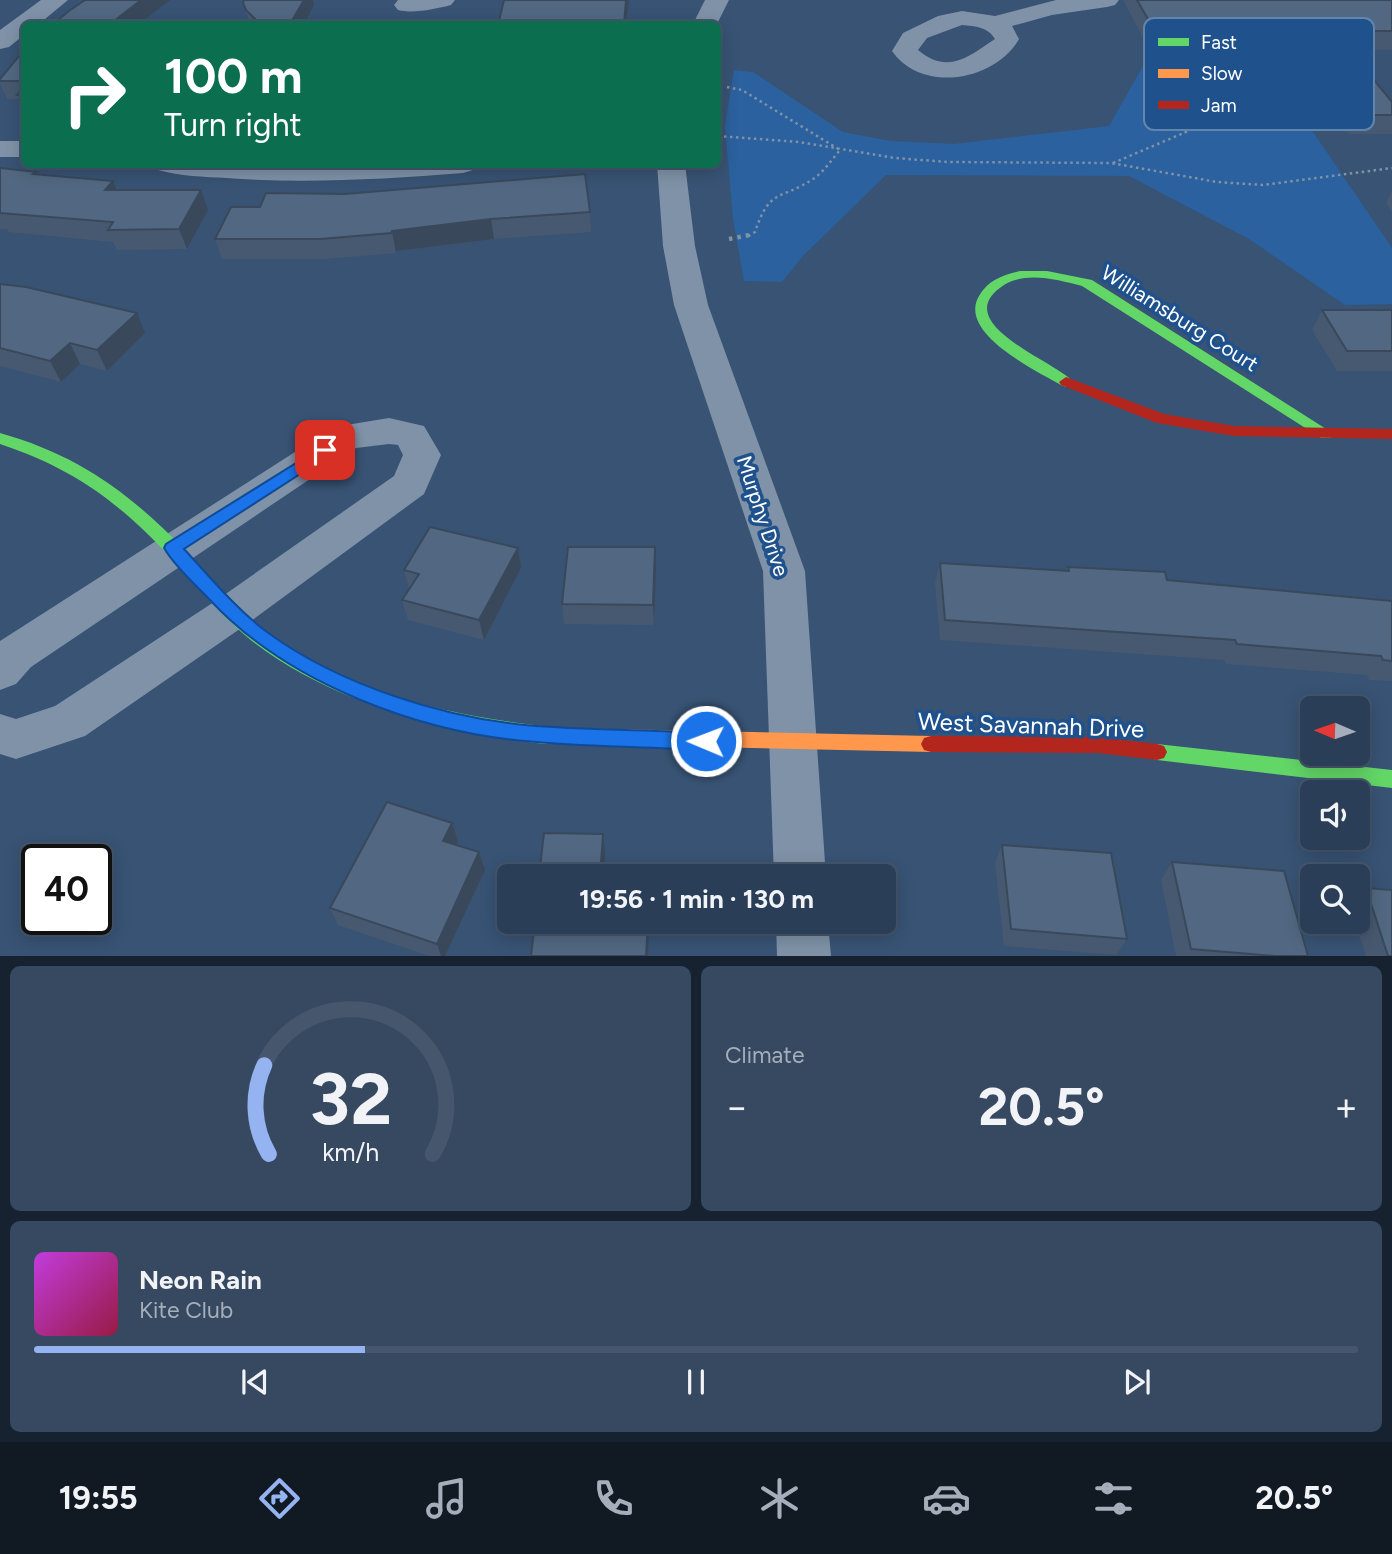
<!DOCTYPE html>
<meta charset="utf-8">
<style>
:root{--surface:#2a3e57;--page:#364961;--text:#f1f3f6;--muted:#a5aeba;--line:#46576d;--accent:#95b2f1}
body{margin:0;font-family:Figtree,sans-serif;background:var(--page);color:var(--text);height:100vh;display:flex;flex-direction:column;font-size:26px;white-space:nowrap}
*{box-sizing:border-box;margin:0}
p{font-size:23px;color:var(--muted)}
.icon{flex:none;width:38px;height:38px;fill:none;stroke:currentColor;stroke-width:2;stroke-linecap:round;stroke-linejoin:round}
.map{position:relative;height:956px;overflow:hidden}
.sheet{display:flex;flex-direction:column;gap:10px;padding:10px;background:#172230;flex:1}
.sheet>*{flex:none}
.banner{position:absolute;left:21px;top:21px;width:700px;height:147px;border-radius:10px;box-shadow:0 4px 18px #0003,0 0 0 2px var(--line);background:#0b6e4f;color:#fff;overflow:hidden}
.needle{width:46px;rotate:272deg}
.fabs{position:absolute;left:1300px;top:696px;display:grid;gap:14px}
.fabs a{display:grid;place-items:center;width:70px;height:70px;border-radius:10px;background:var(--surface);box-shadow:0 4px 18px #0003,0 0 0 2px var(--line);font-size:35px}
.speed{position:absolute;left:21px;top:844px;display:flex;gap:14px;font-size:35px;font-weight:700;text-align:center}
.speed>*{display:grid;place-content:center;width:91px;height:91px;border-radius:50%;background:var(--surface);box-shadow:0 4px 18px #0003,0 0 0 2px var(--line);line-height:1}
.speed .limit{border:4px solid #111;border-radius:10px;background:#fff;color:#111}
.pin{position:absolute;display:grid;place-items:center;width:60px;height:60px;color:#fff;margin:-30px;border-radius:14px;box-shadow:0 4px 10px #0006}
.me{position:absolute;width:77px;margin:-38px;rotate:271deg;stroke-linejoin:round;filter:drop-shadow(0 0 5px #0008)}
.turn{display:flex;align-items:center;gap:24px;height:147px;padding:0 28px;font-size:32px}
.turn .icon{width:91px;height:91px;stroke-width:2.5}
.turn b{display:block;font-size:49px;line-height:60px}
.big{font-size:52px;font-weight:700;line-height:1.1}
.sheet .widget{flex:1;display:flex;flex-direction:column;justify-content:center;gap:10px;min-width:0;padding:0 24px;border-radius:10px;background:var(--page)}
.sheet .dial{align-items:center;gap:0}
.dial svg{height:182px;overflow:visible;fill:none;stroke:var(--line);stroke-width:7;stroke-linecap:round;text-anchor:middle}
.dial text{fill:var(--text);stroke:none}
.song{display:flex;align-items:center;gap:21px}
.cover{width:84px;height:84px;border-radius:10px;background:linear-gradient(135deg,hsl(290 70% 55%),hsl(340 70% 35%))}
.played{height:7px;border-radius:4px;background:linear-gradient(90deg,var(--accent) 25%,var(--line) 25%)}
.keys{display:flex;justify-content:space-around;direction:ltr}
.heat{display:flex;justify-content:space-between;align-items:center;font-size:38px;direction:ltr}
.sheet .tiles{flex:1;display:grid;gap:10px;grid-template-columns:1fr 1fr}
.widget:last-child{grid-column:span 2}
.trip{position:absolute;left:497px;top:864px;width:399px;height:70px;border-radius:10px;background:var(--surface);box-shadow:0 4px 18px #0003,0 0 0 2px var(--line);font-weight:700;line-height:70px;text-align:center}
.menu{display:flex;height:112px;justify-content:space-around;align-items:center;background:#111923;color:var(--muted)}
.menu .icon{width:49px;height:49px}
.menu .current{color:var(--accent)}
.menu b{font-size:32px;color:var(--text)}
.map>svg:first-child{display:block}
.green{fill:#2b619e}
.lines{fill:none;stroke-linecap:round;stroke-linejoin:round}
.path-far1{stroke:#7f92a7;stroke-width:2.5;stroke-dasharray:2.5 3.5;stroke-linecap:butt}
.path{stroke:#7f92a7;stroke-width:4.5;stroke-dasharray:3.5 5;stroke-linecap:butt}
.street{fill:#7f92a7;fill-rule:evenodd}
.fast{fill:#63d668;fill-rule:evenodd}
.slow{fill:#ff974d;fill-rule:evenodd}
.jam{fill:#b3261e;fill-rule:evenodd}
.wall{fill:#475970}
.shaded-wall{fill:#39495b}
.building{fill:#526882;stroke:#39495b;stroke-width:2}
.route{fill:#1a73e8;stroke:#114b97;stroke-width:2}
.labels{text-anchor:middle;dominant-baseline:central;stroke-width:7;stroke-linejoin:round;paint-order:stroke}
.street-label{font-size:21px;fill:#fff;stroke:#1f518c}
.near-street-label{font-size:24px;fill:#fff;stroke:#1f518c}
.key{fill:#1f518c;stroke:#6285ae;stroke-width:2}
.key-label{font-size:19px;fill:#fff}
</style>
<div class="map">
<svg width="1392" height="956" viewBox="0 0 1392 956">
<rect width="100%" height="100%" fill="#385374"/>
<path class="green" d="M1147,59l117,1 128,188v56l-47,1 -96,-66 -120,-63 -243,-1 -83,81 -21,26 -38,-1 -11,-62 -8,-93 9,-56 19,2 90,60 48,9 63,3 155,-18z"/>
<g class="lines">
<path class="path-far1" d="M727,87l15,3 98,60c-8,9 -16,22 -27,29 -33,22 -43,8 -58,53l-8,5
M718,136l81,6 96,16 53,4 163,1 106,19 46,3 129,-17
M1113,163l73,-31 -9,-4"/>
<path class="path" d="M729,239l21,-4"/>
<path class="street" d="M41,0h27l-29,24h-15v11l-15,12 -9,2v-19z
M398,0h57l-4,5c-16,4 -37,9 -53,5l-4,-5z
M705,0h24l-12,24h-24z
M1056,0h63l-4,5 -8,2 -55,8 -40,11 7,13c-24,42 -97,55 -127,12l11,-18 35,-17 24,-5 33,5zM962,25c13,1 26,2 33,14 -27,18 -47,36 -77,11l9,-12z
M0,141h24v16h-24z
M154,164h323l-4,6 -10,3c-78,6 -157,11 -236,5 -23,-1 -47,-2 -69,-8z
M657,164h28l10,82 13,59 97,266 21,306h-52l-11,-306 -89,-266 -11,-59z
M389,418l35,8 17,29 -17,39 -177,130 -162,112 -69,23 -16,-5v-40l16,5 39,-13 162,-106 177,-124 9,-21 -5,-10 -9,-1 -33,4 -325,219 -15,17 -16,6v-49l334,-214z
M776,922h52l3,34h-54z"/>
<path class="fast" d="M1020,271h27l45,9 242,154 -3,4h-10l-239,-152c-24,-6 -55,-15 -78,-1 -59,38 54,77 69,97l-7,5 -5,-2c-24,-14 -104,-52 -82,-89 9,-16 24,-21 41,-25z
M0,433c78,22 130,60 186,118 25,27 49,56 79,79 84,66 194,88 299,98l7,2 3,6 -3,6c-20,7 -78,-6 -100,-10 -77,-16 -156,-42 -219,-91 -29,-23 -53,-53 -78,-80 -54,-58 -99,-92 -174,-117z
M1157,744l235,26v18l-235,-28 -7,-2 -3,-6 3,-6z"/>
<path class="slow" d="M564,728l367,8 7,2 3,6 -3,6 -7,2 -367,-8 -7,-2 -3,-6 3,-6z"/>
<path class="jam" d="M1066,377l98,37 70,12 158,3v10l-158,-3 -77,-13 -96,-38 -2,-3z
M931,736l167,1 59,7 7,2 3,6 -3,6 -7,2 -59,-7 -167,-1 -7,-2 -3,-6 3,-6z"/>
</g>
<path class="wall" d="M1123,0h269v50l-43,-1 43,66v19h-43l-68,-89h-134z
M243,3l71,2 -10,19h-54z
M24,50v61l-5,-12h-12l-7,-15v-5z
M0,168l36,4 1,3 80,15 91,20 -21,39 -70,1 -4,-8 -105,-10 -1,-3h-7z
M1392,191v21l-6,-9z
M590,212l1,20 -97,7 -98,12v2l-71,6h-103l-7,-20z
M0,284l145,49 -38,38 -27,-7 -19,18 -61,-16z
M1322,310h70v61h-55l-25,-41z
M518,548l3,20 -37,72 -76,-20 -6,-20 7,-11 -5,-19z
M940,563l126,8 2,-4 99,13 225,21v80l-23,-1 -2,-5 -141,-11 -2,-4 -284,-20 -5,-57z
M656,568l-2,57 -90,-1 -2,-20z
M452,823l6,18 -2,4 23,7 6,18 -40,86h-16l-91,-31 -8,-17z
M1002,845l125,94 -11,16 -112,-9 -9,-83z
M1172,862l136,94h-132l-15,-76z
M1366,888l26,68h-26l-11,-34h3v-25z"/>
<path class="shaded-wall" d="M141,0h29l-31,24h-29z
M304,0h9l1,5 -10,19h-14z
M626,0h3l-3,24h-2z
M113,181l8,20 -16,-11z
M201,190l7,20 -21,39 -8,-20z
M491,219l3,20 -98,12v2l-4,-22z
M137,313l8,20 -38,38 -10,-21z
M70,343l10,21 -19,18 -11,-21z
M655,547l1,21 -2,57 -1,-20z
M518,548l3,20 -37,72 -5,-20z
M452,823l6,18 -9,18 -6,-18z
M603,834l2,18 -1,25h-4z
M479,852l6,18 -40,86h-4l-4,-12z
M648,922h1l-1,34h-2z"/>
<path class="building" d="M85,0h56l-31,24h-57l16,-13z
M244,0h60l-14,24h-30l-14,-14 -3,-7z
M504,0h122l-2,24h-175l2,-3h48z
M1137,0h255v31h-58l58,71v13h-34l-71,-88 -135,-1z
M24,50v31h-24v-2z
M24,86v9h-7z
M0,168l36,4 -3,2 80,7 -8,9h96l-22,39 -71,1 5,-8 -113,-9z
M585,174l5,38 -99,7 -99,12 -1,2 -71,6h-105l16,-32h29l6,-14 79,1z
M0,284l26,3 111,26 -40,37 -27,-7 -20,18 -50,-13z
M1322,310h70v41h-45z
M430,527l88,21 -39,72 -77,-20 17,-26 -15,-4z
M568,547h87l-2,58 -91,-1z
M940,563l129,8 -1,-4 97,5 2,8 225,21v60l-9,-1 -2,-4 -144,-12 -2,-4 -290,-20z
M387,802l65,21 -9,18 36,11 -42,92 -107,-36z
M544,833l59,1 -3,43h-61z
M1002,845l109,8 16,86 -116,-10z
M1172,862l112,9 24,85h-33l-84,-7z
M1366,888l26,2v66h-4z
M535,922h113l-2,34h-115z"/>
<path class="route" d="M325,445l8,5 -2,4 -147,95c26,28 52,60 83,83 72,53 179,87 269,94 56,4 114,4 170,7l7,2 3,6 -3,6 -7,3c-56,-3 -114,-3 -170,-8 -114,-8 -248,-58 -326,-142 -15,-16 -35,-33 -46,-52l2,-4z"/>
<g class="labels">
<g class="street-label">
<text transform="translate(1180 318) rotate(32)">Williamsburg Court</text>
<text transform="translate(763 516) rotate(72)">Murphy Drive</text>
</g>
<g class="near-street-label">
<text transform="translate(1031 725) rotate(2)">West Savannah Drive</text>
</g>
</g>
<rect x="1144" y="18" width="230" height="112" rx="10" class="key"/>
<rect x="1158" y="38" width="31" height="8" fill="#63d668"/>
<rect x="1158" y="69" width="31" height="9" fill="#ff974d"/>
<rect x="1158" y="101" width="31" height="8" fill="#b3261e"/>
<g class="key-label">
<text x="1201" y="49">Fast</text>
<text x="1201" y="80">Slow</text>
<text x="1201" y="112">Jam</text>
</g>
</svg>
<div class="fabs">
<a><svg class="needle" viewBox="-14 -14 28 28"><path d="M0-13l5 13h-10z" fill="#e53935"/><path d="M0 13l5-13h-10z" fill="#a5aeba"/></svg></a>
<a><svg class="icon" aria-label="sound" viewBox="0 0 24 24"><path d="M4 9h4l5-4v14l-5-4H4zM17 9q2 3 0 6"/></svg></a>
<a><svg class="icon" aria-label="search" viewBox="0 0 24 24"><circle cx="10" cy="10" r="6"/><path d="M15 15l6 6"/></svg></a>
</div>
<div class="speed"><div class="limit">40</div></div>
<div class="pin" style="left:325px;top:450px;background:#d93025"><svg class="icon" aria-label="arrive" viewBox="0 0 24 24"><path d="M6 21V4h12l-3 4 3 4H6"/></svg></div>
<svg class="me" style="left:706px;top:741px" viewBox="-20 -20 40 40"><circle r="17" fill="#1a73e8" stroke="#fff" stroke-width="3"/><path d="M0-11L8 9 0 5-8 9z" fill="#fff"/></svg>
<div class="trip">19:56 · 1 min · 130 m</div>
<div class="banner">
<div class="turn"><svg class="icon" aria-label="right" viewBox="0 0 24 24"><path d="M7 20v-9h11M14 6l5 5-5 5"/></svg><div><b>100 m</b>Turn right</div></div>
</div>
</div>
<section class="sheet">
<div class="tiles">
<div class="widget dial"><svg viewBox="0 0 100 80">
<path d="M14 69A42 42 0 1 1 86 69"/>
<path d="M14 69A42 42 0 0 1 12 30" stroke="#95b2f1"/>
<text x="50" y="56" font-size="32" font-weight="700">32</text>
<text x="50" y="72" font-size="11">km/h</text>
</svg></div>
<div class="widget"><p>Climate</p>
<div class="heat"><a>−</a><b class="big">20.5°</b><a>+</a></div>
</div>
<div class="widget">
<div class="song"><i class="cover"></i><div><b>Neon Rain</b><p>Kite Club</p></div></div>
<div class="played"></div>
<div class="keys"><svg class="icon" aria-label="previous" viewBox="0 0 24 24"><path d="M18 5L8 12l10 7zM5 5v14"/></svg><svg class="icon" aria-label="pause" viewBox="0 0 24 24"><path d="M8 5v14M16 5v14"/></svg><svg class="icon" aria-label="next" viewBox="0 0 24 24"><path d="M6 5l10 7-10 7zM19 5v14"/></svg></div>
</div>
</div>
</section>
<nav class="menu">
<b>19:55</b>
<svg class="icon current" aria-label="directions" viewBox="0 0 24 24"><path d="M12 3l9 9-9 9-9-9zM9 14v-3h6M13 9l2 2-2 2"/></svg>
<svg class="icon" aria-label="music" viewBox="0 0 24 24"><path d="M9 18V5l10-2v13"/><circle cx="6" cy="18" r="3"/><circle cx="16" cy="16" r="3"/></svg>
<svg class="icon" aria-label="phone" viewBox="0 0 24 24"><path d="M5 4h4l2 5-3 2q2 4 5 5l2-3 5 2v4C11 20 4 13 5 4z"/></svg>
<svg class="icon" aria-label="climate" viewBox="0 0 24 24"><path d="M12 3v18M4 7l16 10M4 17L20 7"/></svg>
<svg class="icon" aria-label="car" viewBox="0 0 24 24"><path d="M5 17H2v-5l4-1 3-4h7l3 4 3 1v5h-3M9 17h6M6 11h13"/><circle cx="7" cy="17" r="2"/><circle cx="17" cy="17" r="2"/></svg>
<svg class="icon" aria-label="filters" viewBox="0 0 24 24"><path d="M4 7h16M4 17h16"/><circle cx="9" cy="7" r="2"/><circle cx="15" cy="17" r="2"/></svg>
<b>20.5°</b>
</nav>
